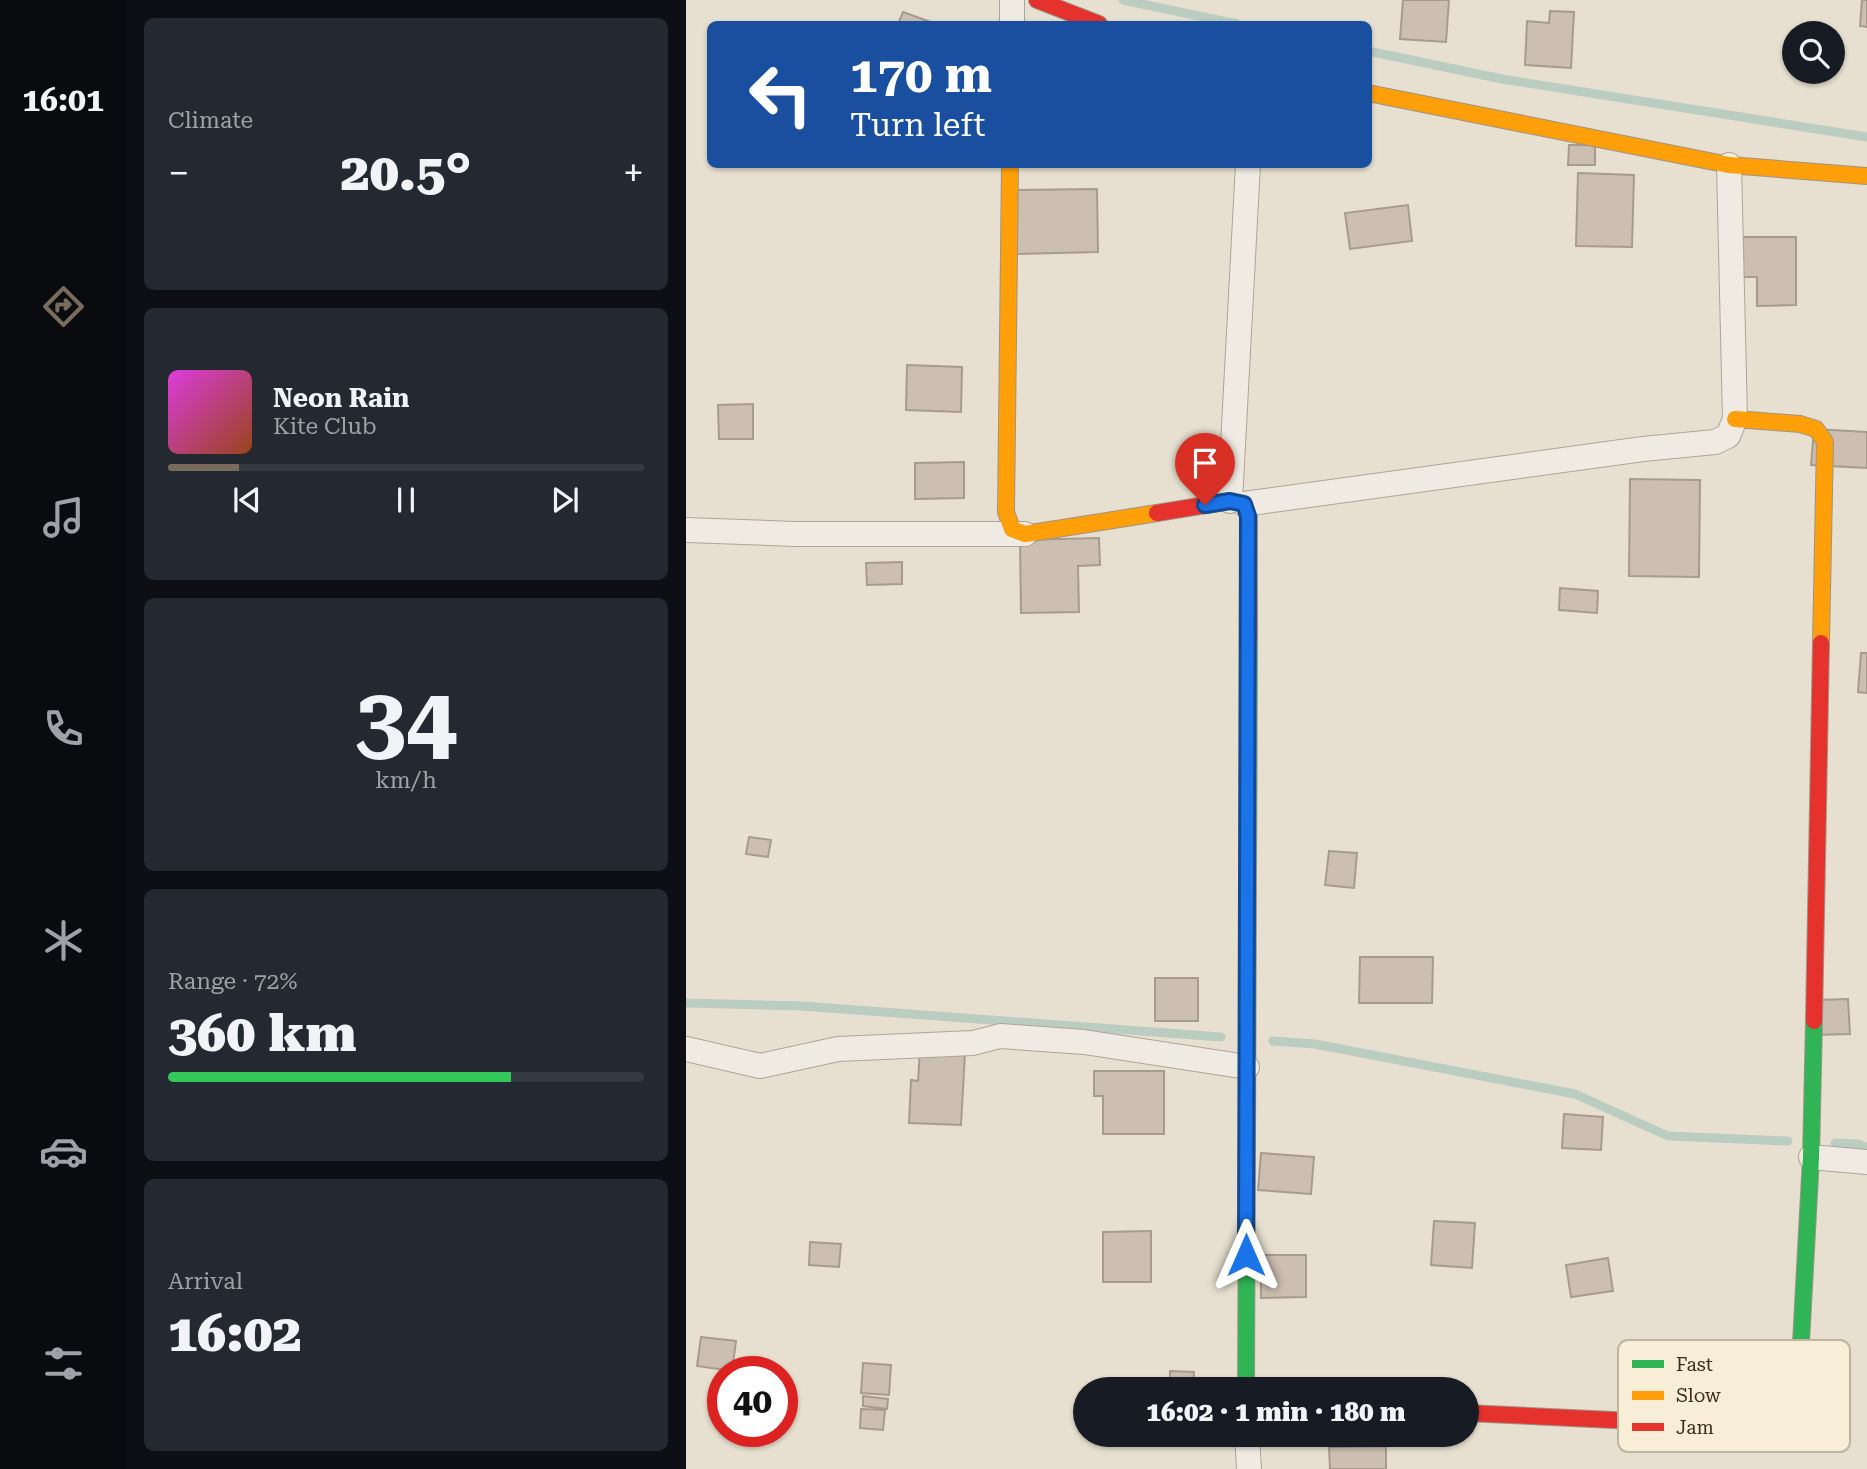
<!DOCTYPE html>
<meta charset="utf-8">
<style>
:root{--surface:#171b24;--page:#242831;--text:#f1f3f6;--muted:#9ea1a6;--line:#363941;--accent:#796c5d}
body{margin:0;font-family:"Roboto Serif",serif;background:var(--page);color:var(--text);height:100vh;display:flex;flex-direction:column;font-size:26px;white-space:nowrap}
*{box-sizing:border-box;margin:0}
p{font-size:23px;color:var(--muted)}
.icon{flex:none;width:38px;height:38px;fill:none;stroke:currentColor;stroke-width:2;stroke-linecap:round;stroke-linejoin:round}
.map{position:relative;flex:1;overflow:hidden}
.sheet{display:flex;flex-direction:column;gap:18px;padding:18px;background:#0d0f14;width:560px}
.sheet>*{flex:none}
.top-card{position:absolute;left:21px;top:21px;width:665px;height:147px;border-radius:10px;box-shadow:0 2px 5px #0004;background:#1a4fa0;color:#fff;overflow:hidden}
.controls{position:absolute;left:1096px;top:21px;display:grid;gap:14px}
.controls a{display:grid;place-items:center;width:63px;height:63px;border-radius:50%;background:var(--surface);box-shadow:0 2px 5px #0004;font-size:35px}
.speed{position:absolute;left:21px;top:1356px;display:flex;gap:14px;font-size:35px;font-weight:700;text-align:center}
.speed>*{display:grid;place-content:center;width:91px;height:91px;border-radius:50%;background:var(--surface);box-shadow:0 2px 5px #0004;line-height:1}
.speed .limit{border:10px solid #d22;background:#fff;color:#111}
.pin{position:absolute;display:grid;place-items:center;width:60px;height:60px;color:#fff;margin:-72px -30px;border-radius:50% 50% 50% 0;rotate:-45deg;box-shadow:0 0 7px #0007}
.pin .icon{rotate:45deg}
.me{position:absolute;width:77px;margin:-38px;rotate:0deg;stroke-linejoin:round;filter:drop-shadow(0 0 5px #0008)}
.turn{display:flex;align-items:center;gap:24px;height:147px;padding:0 28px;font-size:32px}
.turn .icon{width:91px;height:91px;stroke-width:2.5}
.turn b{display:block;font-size:49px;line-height:60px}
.big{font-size:52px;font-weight:800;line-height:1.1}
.sheet .card{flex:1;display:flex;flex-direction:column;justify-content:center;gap:10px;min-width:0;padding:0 24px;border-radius:10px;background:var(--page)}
.sheet .dial{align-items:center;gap:0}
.dial b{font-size:91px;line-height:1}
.song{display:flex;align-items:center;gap:21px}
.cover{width:84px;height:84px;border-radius:10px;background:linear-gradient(135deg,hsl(300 70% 55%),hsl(20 70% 35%))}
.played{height:7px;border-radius:4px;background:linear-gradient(90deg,var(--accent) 15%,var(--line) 15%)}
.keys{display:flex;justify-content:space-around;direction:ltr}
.heat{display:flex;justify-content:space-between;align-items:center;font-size:38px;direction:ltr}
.charge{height:10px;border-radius:5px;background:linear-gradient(90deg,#34c759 72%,var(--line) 0)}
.trip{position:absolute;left:387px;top:1377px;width:406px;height:70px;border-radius:35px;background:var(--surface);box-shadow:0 2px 5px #0004;font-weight:800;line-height:70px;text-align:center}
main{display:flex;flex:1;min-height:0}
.menu{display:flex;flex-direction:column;width:126px;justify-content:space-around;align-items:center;background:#090b0e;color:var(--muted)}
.menu .icon{width:49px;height:49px}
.menu .on{color:var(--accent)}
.menu b{font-size:32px;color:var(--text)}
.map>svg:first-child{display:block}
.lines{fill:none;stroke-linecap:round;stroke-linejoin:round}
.stream{stroke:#bbcdc1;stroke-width:9}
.building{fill:#ccbeb1;stroke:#a89b8e;stroke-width:2}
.street-casing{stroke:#ada598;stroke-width:26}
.fast-casing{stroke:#9c9488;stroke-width:18}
.slow-casing{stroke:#9c9488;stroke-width:18}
.jam-casing{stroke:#9c9488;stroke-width:18}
.street{stroke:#efeae2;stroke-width:24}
.fast{stroke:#30b455;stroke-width:16}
.slow{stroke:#ff9f0a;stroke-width:16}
.jam{stroke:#e5322d;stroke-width:16}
.route-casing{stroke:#114b97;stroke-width:18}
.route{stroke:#1a73e8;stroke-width:12}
.key{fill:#f8edd6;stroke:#c0b39f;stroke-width:2}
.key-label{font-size:19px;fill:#3e2d1f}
</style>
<main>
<nav class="menu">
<b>16:01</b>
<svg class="icon on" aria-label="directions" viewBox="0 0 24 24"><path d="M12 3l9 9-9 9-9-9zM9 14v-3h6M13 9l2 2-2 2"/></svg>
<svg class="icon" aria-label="music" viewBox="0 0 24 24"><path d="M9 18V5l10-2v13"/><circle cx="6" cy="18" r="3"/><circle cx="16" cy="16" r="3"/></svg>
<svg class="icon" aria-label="phone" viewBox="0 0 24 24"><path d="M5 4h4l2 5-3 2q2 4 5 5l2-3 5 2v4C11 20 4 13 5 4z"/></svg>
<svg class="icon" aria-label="climate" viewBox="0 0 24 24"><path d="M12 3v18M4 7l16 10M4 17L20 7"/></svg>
<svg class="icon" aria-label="car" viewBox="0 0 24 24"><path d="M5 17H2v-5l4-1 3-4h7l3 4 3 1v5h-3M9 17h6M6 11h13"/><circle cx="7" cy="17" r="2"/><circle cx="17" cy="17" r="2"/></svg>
<svg class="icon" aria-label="filters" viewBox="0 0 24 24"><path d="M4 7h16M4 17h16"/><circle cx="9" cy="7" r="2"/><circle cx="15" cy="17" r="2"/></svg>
</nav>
<section class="sheet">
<div class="card"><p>Climate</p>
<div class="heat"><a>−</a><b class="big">20.5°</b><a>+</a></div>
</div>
<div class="card">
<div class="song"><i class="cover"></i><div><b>Neon Rain</b><p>Kite Club</p></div></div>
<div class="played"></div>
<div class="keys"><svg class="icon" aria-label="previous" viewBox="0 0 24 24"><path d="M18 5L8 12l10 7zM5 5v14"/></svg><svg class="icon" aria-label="pause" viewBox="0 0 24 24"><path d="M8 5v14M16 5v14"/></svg><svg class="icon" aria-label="next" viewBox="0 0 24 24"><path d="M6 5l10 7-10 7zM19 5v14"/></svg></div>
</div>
<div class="card dial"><b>34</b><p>km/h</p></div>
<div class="card"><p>Range · 72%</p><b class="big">360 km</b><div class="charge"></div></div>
<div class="card"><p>Arrival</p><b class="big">16:02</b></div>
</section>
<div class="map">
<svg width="1181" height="1469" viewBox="0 0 1181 1469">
<rect width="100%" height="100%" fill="#e7e0d0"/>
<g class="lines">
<path class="stream" d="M437,0l114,24
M682,51l134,28 365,58
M0,1003l116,3 419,31
M587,1041l42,3 260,50 93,42 120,5
M1149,1143l23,1 9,4"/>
</g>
<path class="building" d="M717,0h46l-3,42 -46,-3z
M1176,0h5v27l-7,-1z
M864,11l24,1 -3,56 -46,-3 2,-44 22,2z
M217,12l33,12h-38z
M883,145h26v20h-27z
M892,173l56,2 -2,72 -56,-1z
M411,189l1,63 -83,2 -1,-64z
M722,205l4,36 -62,8 -5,-36z
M1056,237h54v68l-39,1v-29h-14z
M221,365l55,2 -1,45 -55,-2z
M67,404v35h-34l-1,-34z
M1128,429l53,3v36l-56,-3z
M278,462v36l-49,1v-36z
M944,479l70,1 -1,97 -70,-1z
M413,538l1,27 -22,1 1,46 -58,1 -1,-73z
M216,562v22l-35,1 -1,-22z
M874,588l38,3 -1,22 -38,-3z
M1175,653h6v40l-9,-1z
M63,837l22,3 -3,17 -22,-3z
M643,851l28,2 -3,35 -29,-3z
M674,957h73l-1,46h-73z
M469,978h43v43h-43z
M1162,999l2,35 -35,1 -1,-35z
M234,1050l45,3 -4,72 -52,-2 2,-43 7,1z
M408,1071h70v63h-61v-38h-9z
M878,1114l39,3 -2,33 -39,-2z
M575,1153l53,4 -3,37 -53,-4z
M748,1221l41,2 -3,45 -41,-3z
M465,1231v51h-48v-50z
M124,1242l31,2 -2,23 -30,-2z
M575,1255h45v42l-45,1z
M922,1258l5,33 -42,6 -5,-32z
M15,1337l35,4 -4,30 -35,-5z
M177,1363l28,2 -2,30 -28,-2z
M484,1371l24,1 -1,18h-23z
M177,1396l25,3 -1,10 -24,-3z
M175,1409l24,1 -2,20 -23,-2z
M700,1446v23h-56l-1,-22z"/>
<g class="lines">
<defs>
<path id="street" d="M326,24v-24
M544,501l18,-337
M558,504l399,-55 72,-7 13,-6 7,-17 -6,-254
M0,530l109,4h230
M0,1049l74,17 78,-17 135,-6 27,-7 84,6 163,25
M1125,1157l56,5
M561,1435l2,34"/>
<path id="fast" d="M560,1390l3,-753
M1074,1427l22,-7 16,-22 13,-241 3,-136"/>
<path id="slow" d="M682,93l361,72 138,11
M324,164l-4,348 6,17 13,5 132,-21
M1049,419l65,5 16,5 9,13 -4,201"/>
<path id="jam" d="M351,0l62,24
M471,513l73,-12 14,3 5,12v121
M1128,1021l7,-378
M780,1413l294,14"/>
</defs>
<use href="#street" class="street-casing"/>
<use href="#fast" class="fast-casing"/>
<use href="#slow" class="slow-casing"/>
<use href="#jam" class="jam-casing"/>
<use href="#street" class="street"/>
<use href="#fast" class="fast"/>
<use href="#slow" class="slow"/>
<use href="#jam" class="jam"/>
</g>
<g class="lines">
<defs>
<path id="route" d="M519,505l25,-4 14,3 4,12 -2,739"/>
</defs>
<use href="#route" class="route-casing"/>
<use href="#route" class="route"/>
</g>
<rect x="932" y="1340" width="232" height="112" rx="10" class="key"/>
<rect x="946" y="1360" width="32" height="8" fill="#30b455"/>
<rect x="946" y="1391" width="32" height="9" fill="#ff9f0a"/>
<rect x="946" y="1423" width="32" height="8" fill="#e5322d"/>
<g class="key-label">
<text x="990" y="1371">Fast</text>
<text x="990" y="1402">Slow</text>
<text x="990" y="1434">Jam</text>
</g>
</svg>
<div class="controls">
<a><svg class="icon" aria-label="search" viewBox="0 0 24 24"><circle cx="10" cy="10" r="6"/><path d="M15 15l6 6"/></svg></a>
</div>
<div class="speed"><div class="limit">40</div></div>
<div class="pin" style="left:519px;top:505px;background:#d93025"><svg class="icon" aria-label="arrive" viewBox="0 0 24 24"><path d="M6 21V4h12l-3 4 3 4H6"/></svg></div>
<svg class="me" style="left:560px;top:1255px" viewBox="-20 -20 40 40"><path d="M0-17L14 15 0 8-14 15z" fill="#1a73e8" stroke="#fff" stroke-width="4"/></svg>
<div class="trip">16:02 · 1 min · 180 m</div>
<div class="top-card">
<div class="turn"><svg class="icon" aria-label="left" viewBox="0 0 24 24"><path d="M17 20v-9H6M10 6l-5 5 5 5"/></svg><div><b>170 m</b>Turn left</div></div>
</div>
</div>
</main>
